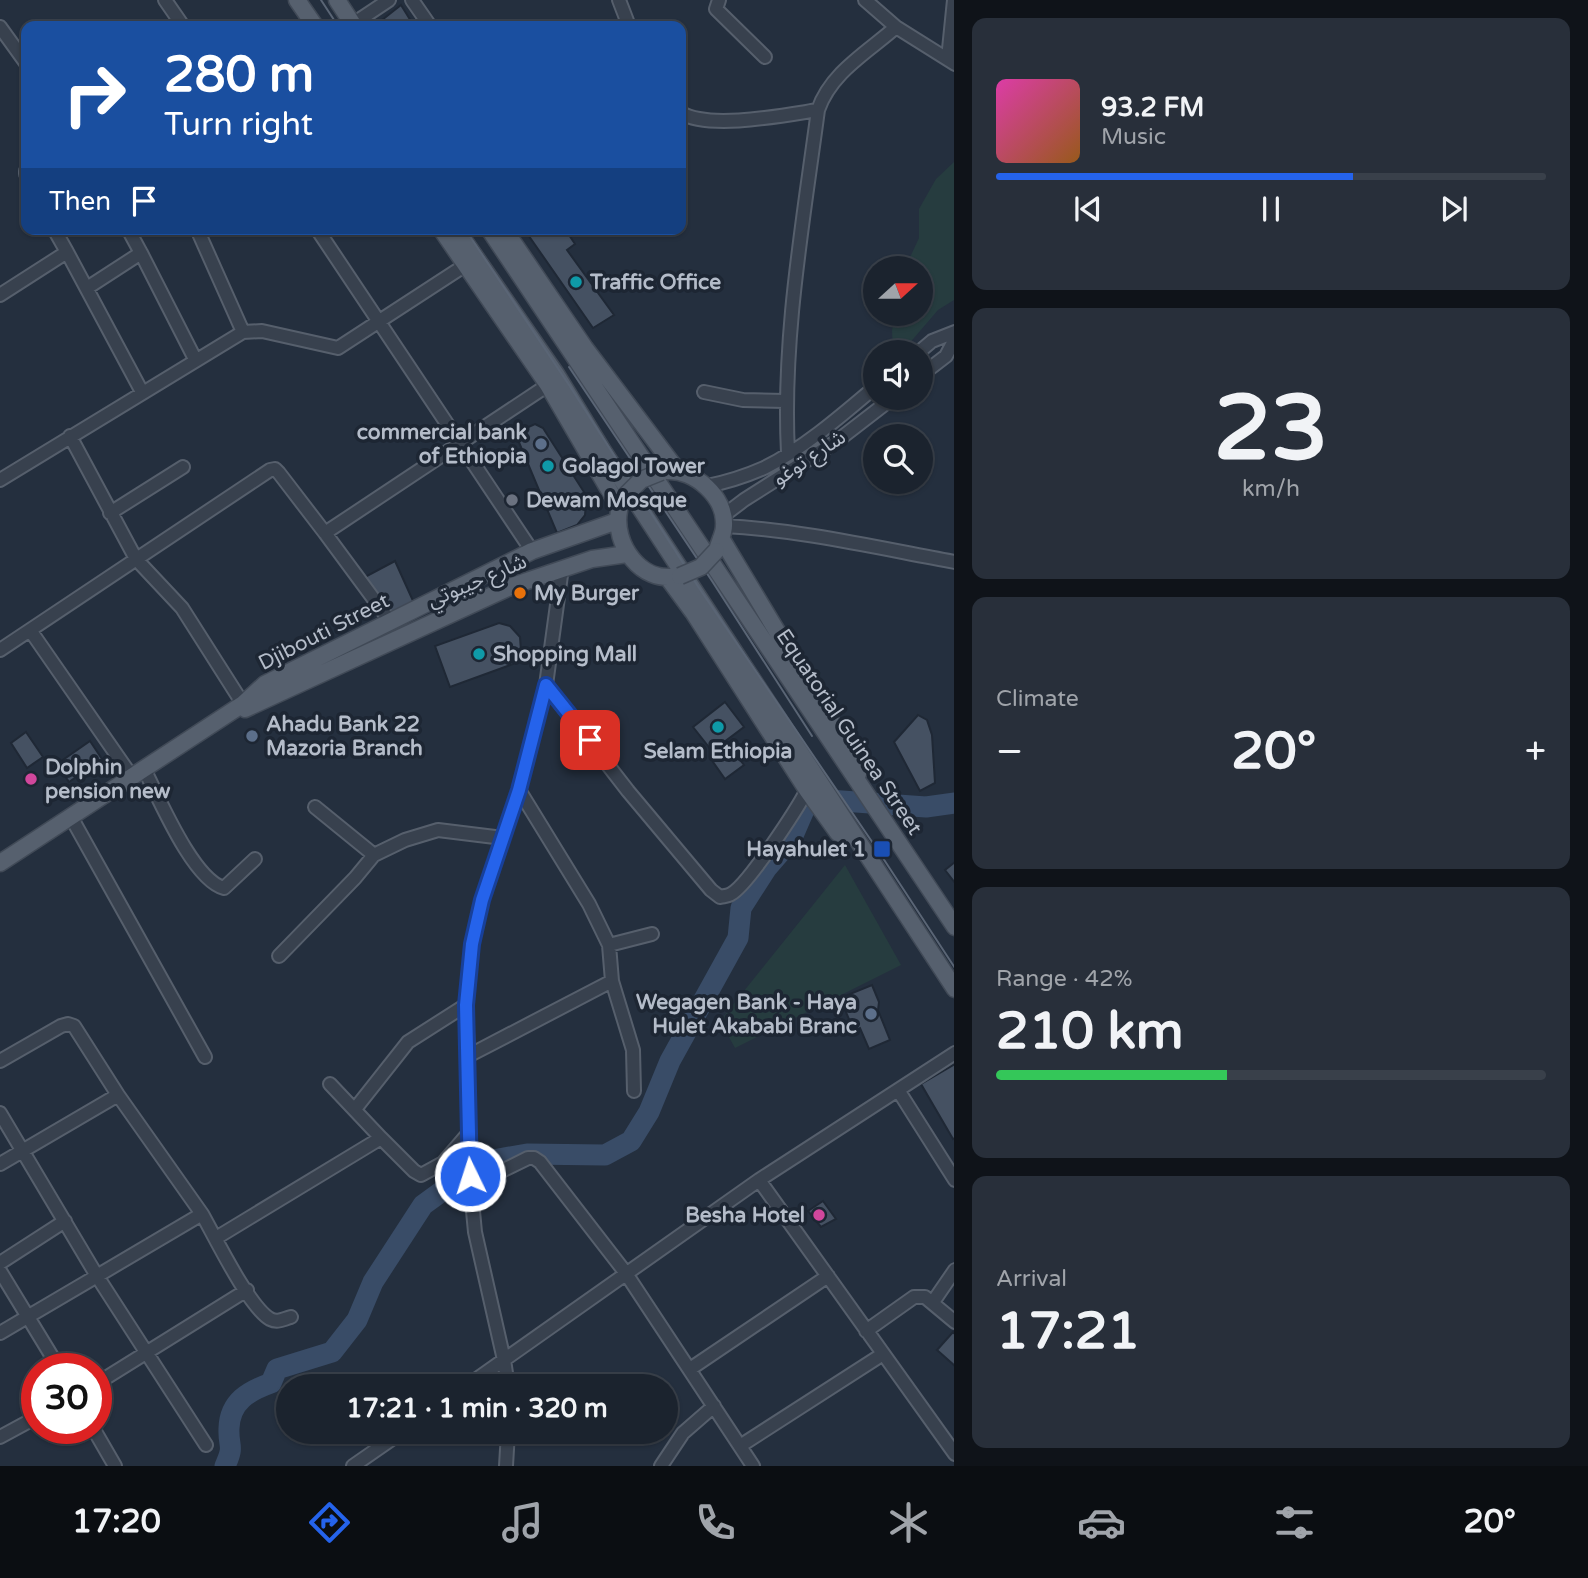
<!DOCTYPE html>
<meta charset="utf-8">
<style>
:root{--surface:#1b232e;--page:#282f3a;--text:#f1f3f6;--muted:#a0a4aa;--line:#39404a;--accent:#2563eb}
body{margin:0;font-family:"Varela Round","Noto Sans Arabic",sans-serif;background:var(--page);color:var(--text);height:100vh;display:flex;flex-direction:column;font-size:26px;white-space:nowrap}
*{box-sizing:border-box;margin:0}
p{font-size:23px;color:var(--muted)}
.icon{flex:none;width:38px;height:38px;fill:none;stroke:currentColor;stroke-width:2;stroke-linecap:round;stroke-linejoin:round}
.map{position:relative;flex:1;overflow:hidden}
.details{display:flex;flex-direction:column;gap:18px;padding:18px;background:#0f1319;width:634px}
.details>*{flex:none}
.guide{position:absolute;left:21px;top:21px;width:665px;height:214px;border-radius:14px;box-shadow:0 2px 5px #0004,0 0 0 2px var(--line);background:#1a4fa0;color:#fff;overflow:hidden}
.needle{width:46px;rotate:69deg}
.buttons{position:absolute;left:863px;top:256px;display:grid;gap:14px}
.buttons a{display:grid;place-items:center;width:70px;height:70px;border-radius:50%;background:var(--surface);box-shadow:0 2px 5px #0004,0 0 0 2px var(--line);font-size:35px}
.speed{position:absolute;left:21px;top:1353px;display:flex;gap:14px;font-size:35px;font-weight:700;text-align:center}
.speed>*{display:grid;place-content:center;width:91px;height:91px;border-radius:50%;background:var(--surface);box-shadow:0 2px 5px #0004,0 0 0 2px var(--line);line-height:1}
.speed .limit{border:10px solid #d22;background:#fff;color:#111}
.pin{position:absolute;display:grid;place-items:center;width:60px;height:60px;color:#fff;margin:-30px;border-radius:14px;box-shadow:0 4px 10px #0006}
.me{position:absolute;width:77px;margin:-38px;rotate:356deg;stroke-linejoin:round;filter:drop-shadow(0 0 5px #0008)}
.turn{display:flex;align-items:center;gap:24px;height:147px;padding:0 28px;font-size:32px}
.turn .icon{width:91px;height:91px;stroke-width:2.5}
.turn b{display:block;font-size:49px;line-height:60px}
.then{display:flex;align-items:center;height:66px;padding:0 28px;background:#0003;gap:14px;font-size:26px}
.big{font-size:52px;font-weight:700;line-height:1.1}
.details .tile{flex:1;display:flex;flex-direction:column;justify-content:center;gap:10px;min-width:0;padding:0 24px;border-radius:14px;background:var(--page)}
.details .dial{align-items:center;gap:0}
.dial b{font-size:91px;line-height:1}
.song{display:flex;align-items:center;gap:21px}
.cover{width:84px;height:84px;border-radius:10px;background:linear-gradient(135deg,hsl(320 70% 55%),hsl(30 70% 35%))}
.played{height:7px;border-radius:4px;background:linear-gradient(90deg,var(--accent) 65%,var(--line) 65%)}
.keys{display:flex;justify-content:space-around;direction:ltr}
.heat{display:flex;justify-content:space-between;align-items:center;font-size:38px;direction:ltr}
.charge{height:10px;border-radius:5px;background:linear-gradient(90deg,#34c759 42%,var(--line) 0)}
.trip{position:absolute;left:276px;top:1374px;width:402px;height:70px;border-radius:35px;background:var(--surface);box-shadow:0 2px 5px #0004,0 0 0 2px var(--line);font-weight:700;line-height:70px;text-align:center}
.tabs{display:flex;height:112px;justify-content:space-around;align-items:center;background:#0b0e12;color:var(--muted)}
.tabs .icon{width:49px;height:49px}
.tabs .current{color:var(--accent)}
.tabs b{font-size:32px;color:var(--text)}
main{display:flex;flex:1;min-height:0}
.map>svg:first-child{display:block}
.green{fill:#263c3f}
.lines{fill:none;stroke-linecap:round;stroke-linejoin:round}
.river{stroke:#394c67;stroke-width:21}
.building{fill:#455162;stroke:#1f2835;stroke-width:2}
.minor-casing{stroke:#565f6c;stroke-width:16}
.major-casing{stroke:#414a57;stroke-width:19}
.minor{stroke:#38414e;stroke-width:12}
.major{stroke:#56606e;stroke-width:16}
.tram{stroke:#5a6575;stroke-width:2}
.major-bridge-casing{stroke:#414a57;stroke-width:19;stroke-linecap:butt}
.major-bridge{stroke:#56606e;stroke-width:16}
.route-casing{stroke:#184099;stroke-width:18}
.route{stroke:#2563eb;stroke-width:12}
.culture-dot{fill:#0f9aa8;stroke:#1d2633;stroke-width:2.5}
.service-dot{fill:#5c6f8a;stroke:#1d2633;stroke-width:2.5}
.worship-dot{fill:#6b7280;stroke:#1d2633;stroke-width:2.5}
.food-dot{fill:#e8710a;stroke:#1d2633;stroke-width:2.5}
.hotel-dot{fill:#d1479c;stroke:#1d2633;stroke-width:2.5}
.transit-dot{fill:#1a4fb4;stroke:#1d2633;stroke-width:2.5}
.labels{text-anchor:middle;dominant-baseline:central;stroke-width:7;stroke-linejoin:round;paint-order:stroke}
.poi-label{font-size:21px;font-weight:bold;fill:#b4bcc9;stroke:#1d2633;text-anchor:start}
.street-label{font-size:21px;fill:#b4bcc9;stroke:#1d2633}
</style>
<main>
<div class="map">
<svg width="955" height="1466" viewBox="0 0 955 1466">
<rect width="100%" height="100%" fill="#242f3e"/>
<path class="green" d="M954,162v138l-16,10 -36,42h-9l-1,-21 3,-18h25v-45h-15l14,-30v-29l17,-30z
M845,865l56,100 -166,83 -15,-27z"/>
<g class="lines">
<path class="river" d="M225,1466c10,-22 3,-18 4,-38 1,-27 20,-37 42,-45l6,-14 55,-17 25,-32 16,-38 50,-77 59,-43 45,-8 78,1 26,-14 18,-29 21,-51 68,-123 3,-30 25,-39 25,-29 13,-30 10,-11 112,8 29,-4"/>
</g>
<path class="building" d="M401,5l13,21h-33l1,-6z
M524,229h41l10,15 -8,6 47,65 -21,13z
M535,424l8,4 41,64 2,12 -1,11 -8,10 -20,8 -39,-93 6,-11z
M395,561l19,42 -23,10 -28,-35z
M499,623l11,3 10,11 1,14 -8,13 -63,23 -15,-41z
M725,702l19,25 -32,24 -19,-24z
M918,715l9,5 5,15 3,48 -15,8 -26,-49z
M26,732l17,25 -16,11 -16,-25z
M90,741l12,18 -33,23 -12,-18z
M731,748l13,17 -19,14 -12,-17z
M955,862v21l-10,-13z
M872,985l7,17 -1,8 12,30 -21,9 -9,-21 -6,3 -14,-33z
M955,1064v74l-2,1 -32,-55z
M823,1201l13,18 -15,8 -13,-16z
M953,1332l2,2v32l-18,-16z"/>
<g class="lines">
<defs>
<path id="minor" d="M165,0l18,26
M412,0l18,26
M619,0l10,26
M719,0l-3,9 49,48
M865,0l31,27 59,37
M353,24l36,-24
M0,27l26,36
M948,59l6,-59
M681,113c29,17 104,2 137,-3
M26,171v3
M197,229l46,103
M317,229l215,322
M67,252l75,140
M141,253l54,106
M87,288l54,-35 -13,-24
M0,295l67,-43 -13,-23
M919,352l13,-11 23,-9
M920,376l26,-20 9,-17
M704,392l39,8 42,1
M70,436l66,123 46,49 61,96
M788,453c-6,-114 15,-230 30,-343 13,-38 50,-58 78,-83
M0,480l243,-148 19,-1 76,17 126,-82
M707,486c20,-4 39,-10 57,-18 39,-19 78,-53 111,-81
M110,513l73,-46
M723,516l21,-16 93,-59 57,-44
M724,526c78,4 154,22 231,36
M325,533l65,88
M30,630l102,147
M0,650l270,-180 5,-1 4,4 46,60 223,-148
M546,685l82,106 83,99 9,7c4,-1 8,-1 11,-3 17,-9 66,-85 76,-104
M144,769c15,29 49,111 80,119l31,-29
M519,790l70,114 20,41 3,36 21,69 1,41
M315,807l59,48
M71,817l134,240
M609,945l43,-11
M279,956l76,-78 19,-23 31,-15 33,-10 65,8
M468,1056l144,-75
M0,1061l61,-35 7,-2 6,2 44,69 84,119 -105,62 109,169
M898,1090l57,90
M355,1109l53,-67 58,-37
M0,1113l97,163 -97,57
M381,1138l33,33 7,4 22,-12 24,-28
M0,1164l118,-69
M759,1180l196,274
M471,1186l57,-28h6l6,4 85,110 128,194
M202,1214c13,23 47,93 68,105 8,4 13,0 21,-2
M216,1238l165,-100 -51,-54
M0,1263l65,-42
M0,1271l59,97
M933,1302l22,-32
M866,1331l48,-34h11l30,25
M690,1369l138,-93
M96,1384l151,-94
M467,1386l292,-206 196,-127
M508,1386l-4,-26 -29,-128 -7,-73v-103l-2,-51 6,-60 10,-45 37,-110 27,-105 16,-117
M93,1428l22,38
M0,1437l37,-20
M740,1446l143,-92
M353,1466l49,-34
M506,1466l2,-34
M661,1466l22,-33 31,-27"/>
<path id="major" d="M297,0l18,26
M337,0l17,26
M441,229l107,156 71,122
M456,229l100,145 47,77 352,538
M489,229l466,698
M504,229l81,119 92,122
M667,471c27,-2 59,26 57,55 0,7 -4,14 -6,21
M619,511c-6,33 22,73 58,65
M721,538l132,220 5,16
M668,578l25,34 114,178 31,43 18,6
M245,709l267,-123 80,-27 35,-5
M0,863l243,-159 22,-20 267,-133 85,-30"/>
</defs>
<use href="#minor" class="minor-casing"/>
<use href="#major" class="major-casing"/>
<use href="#minor" class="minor"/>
<use href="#major" class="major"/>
<path class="tram" d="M321,0l17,26
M465,229l104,156 130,203 180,264 76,116
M569,367l143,214 100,155"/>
<defs>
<path id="major-bridge" d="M625,496l16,-16 20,-8
M680,576l21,-9 15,-16"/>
</defs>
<use href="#major-bridge" class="major-bridge-casing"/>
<use href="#major-bridge" class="major-bridge"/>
</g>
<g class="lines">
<defs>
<path id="route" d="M470,1176l-4,-171 6,-61 10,-44 37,-110 27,-105 44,55"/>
</defs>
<use href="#route" class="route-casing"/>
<use href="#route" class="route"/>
</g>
<g class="culture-dot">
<circle cx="576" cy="282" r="7"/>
<circle cx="548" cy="466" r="7"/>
<circle cx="479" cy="654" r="7"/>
<circle cx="718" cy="727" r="7"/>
</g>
<g class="service-dot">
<circle cx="541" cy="444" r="7"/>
<circle cx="252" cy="736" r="7"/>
<circle cx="871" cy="1014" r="7"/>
</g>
<circle class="worship-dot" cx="512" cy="500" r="7"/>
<circle class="food-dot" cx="520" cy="593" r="7"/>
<g class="hotel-dot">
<circle cx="31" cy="779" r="7"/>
<circle cx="819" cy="1215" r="7"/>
</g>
<rect class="transit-dot" x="873" y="840" width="18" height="18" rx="3.5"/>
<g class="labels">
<g class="poi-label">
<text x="590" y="282">Traffic Office</text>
<text x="527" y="432" text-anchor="end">commercial bank<tspan x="527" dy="24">of Ethiopia</tspan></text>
<text x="562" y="466">Golagol Tower</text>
<text x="526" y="500">Dewam Mosque</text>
<text x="534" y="593">My Burger</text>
<text x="493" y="654">Shopping Mall</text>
<text x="266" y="724">Ahadu Bank 22<tspan x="266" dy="24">Mazoria Branch</tspan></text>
<text x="718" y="751" text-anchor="middle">Selam Ethiopia</text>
<text x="45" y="767">Dolphin<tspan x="45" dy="24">pension new</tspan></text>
<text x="866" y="849" text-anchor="end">Hayahulet 1</text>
<text x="857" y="1002" text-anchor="end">Wegagen Bank - Haya<tspan x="857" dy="24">Hulet Akababi Branc</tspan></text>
<text x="805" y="1215" text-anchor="end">Besha Hotel</text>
</g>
<g class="street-label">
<text transform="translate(809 458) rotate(-34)">شارع توغو</text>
<text transform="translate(477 581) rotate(-23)">شارع جيبوتي</text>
<text transform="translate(324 632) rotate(-27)">Djibouti Street</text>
<text transform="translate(849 732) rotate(56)">Equatorial Guinea Street</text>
</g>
</g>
</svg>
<div class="buttons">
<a><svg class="needle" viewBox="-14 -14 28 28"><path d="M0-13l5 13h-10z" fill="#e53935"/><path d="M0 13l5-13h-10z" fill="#a0a4aa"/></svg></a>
<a><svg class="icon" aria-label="sound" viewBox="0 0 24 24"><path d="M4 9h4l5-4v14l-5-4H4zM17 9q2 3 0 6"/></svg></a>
<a><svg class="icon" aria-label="search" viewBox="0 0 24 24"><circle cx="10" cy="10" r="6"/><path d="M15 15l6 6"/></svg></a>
</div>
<div class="speed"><div class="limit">30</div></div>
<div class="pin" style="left:590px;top:740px;background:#d93025"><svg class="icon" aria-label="arrive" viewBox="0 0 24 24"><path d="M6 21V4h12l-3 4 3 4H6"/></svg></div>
<svg class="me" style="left:470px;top:1176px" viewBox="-20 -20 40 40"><circle r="17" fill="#2563eb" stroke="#fff" stroke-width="3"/><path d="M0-11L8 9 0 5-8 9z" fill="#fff"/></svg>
<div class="trip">17:21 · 1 min · 320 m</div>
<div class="guide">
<div class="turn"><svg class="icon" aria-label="right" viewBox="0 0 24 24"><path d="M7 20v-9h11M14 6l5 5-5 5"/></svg><div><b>280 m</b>Turn right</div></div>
<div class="then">Then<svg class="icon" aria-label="arrive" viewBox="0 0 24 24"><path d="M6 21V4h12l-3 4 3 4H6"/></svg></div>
</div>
</div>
<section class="details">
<div class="tile">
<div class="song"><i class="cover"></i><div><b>93.2 FM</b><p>Music</p></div></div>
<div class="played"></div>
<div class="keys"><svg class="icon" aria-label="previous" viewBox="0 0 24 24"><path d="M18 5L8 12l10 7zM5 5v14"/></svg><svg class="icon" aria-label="pause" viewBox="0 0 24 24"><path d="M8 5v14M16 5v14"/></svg><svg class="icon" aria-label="next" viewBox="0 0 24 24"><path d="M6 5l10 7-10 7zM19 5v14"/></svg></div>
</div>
<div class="tile dial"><b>23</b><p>km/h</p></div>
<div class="tile"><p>Climate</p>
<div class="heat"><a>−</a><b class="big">20°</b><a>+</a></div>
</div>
<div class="tile"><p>Range · 42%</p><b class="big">210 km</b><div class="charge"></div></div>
<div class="tile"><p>Arrival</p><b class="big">17:21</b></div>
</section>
</main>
<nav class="tabs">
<b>17:20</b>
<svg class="icon current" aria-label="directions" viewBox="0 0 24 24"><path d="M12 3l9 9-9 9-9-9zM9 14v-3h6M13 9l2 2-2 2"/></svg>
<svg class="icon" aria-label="music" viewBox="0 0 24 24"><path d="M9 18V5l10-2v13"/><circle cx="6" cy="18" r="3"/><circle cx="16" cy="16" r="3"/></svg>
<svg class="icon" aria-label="phone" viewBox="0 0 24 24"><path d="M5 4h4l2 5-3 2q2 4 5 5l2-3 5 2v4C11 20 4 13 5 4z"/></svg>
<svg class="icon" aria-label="climate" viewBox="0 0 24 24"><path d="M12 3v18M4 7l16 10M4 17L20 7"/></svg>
<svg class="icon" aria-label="car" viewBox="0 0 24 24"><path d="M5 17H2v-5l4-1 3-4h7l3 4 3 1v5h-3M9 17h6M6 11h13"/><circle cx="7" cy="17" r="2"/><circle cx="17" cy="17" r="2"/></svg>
<svg class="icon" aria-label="filters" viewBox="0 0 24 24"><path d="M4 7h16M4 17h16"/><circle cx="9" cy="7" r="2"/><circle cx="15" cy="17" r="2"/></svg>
<b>20°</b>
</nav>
